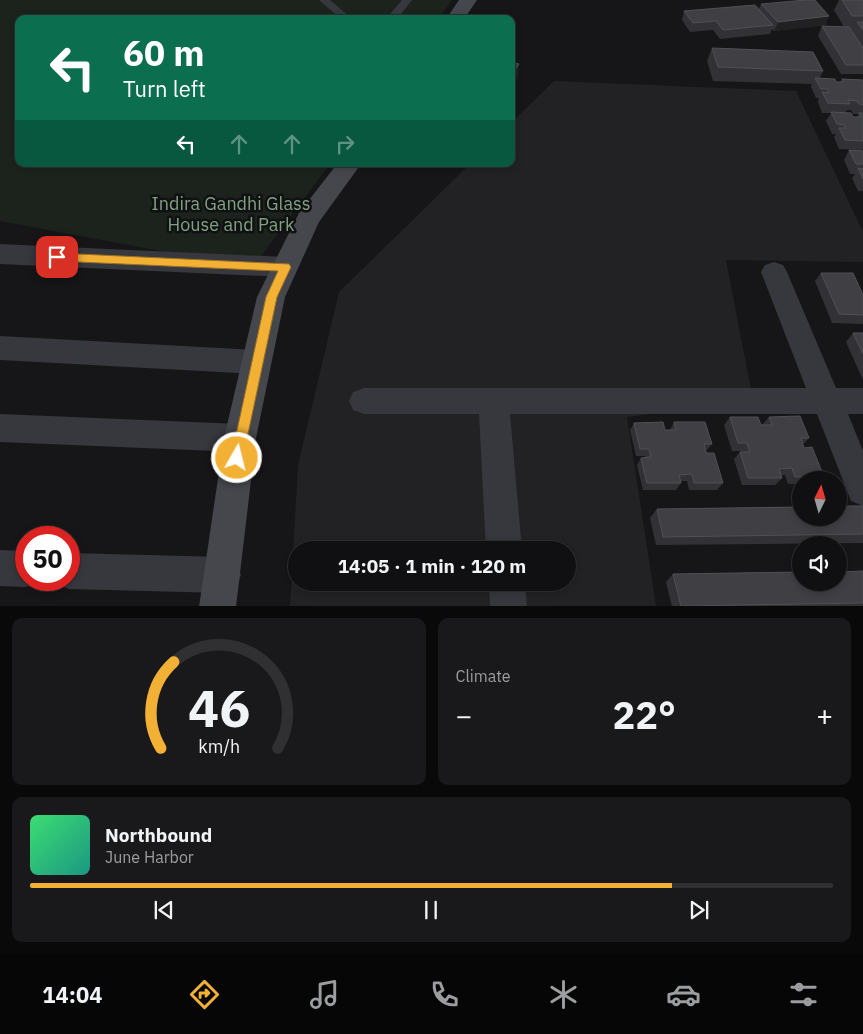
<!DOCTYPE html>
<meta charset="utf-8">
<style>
:root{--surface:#101012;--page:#19191b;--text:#f1f3f6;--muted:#9c9d9f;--line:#303032;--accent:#f2b134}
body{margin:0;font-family:"IBM Plex Sans",sans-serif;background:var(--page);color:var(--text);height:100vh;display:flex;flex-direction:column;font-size:19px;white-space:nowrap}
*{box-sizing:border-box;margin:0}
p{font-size:16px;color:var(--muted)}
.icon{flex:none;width:28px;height:28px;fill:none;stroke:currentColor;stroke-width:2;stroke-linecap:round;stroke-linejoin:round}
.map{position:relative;height:606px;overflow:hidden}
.sheet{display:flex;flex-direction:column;gap:12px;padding:12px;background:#09090a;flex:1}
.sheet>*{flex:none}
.banner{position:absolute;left:15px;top:15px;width:500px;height:152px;border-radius:10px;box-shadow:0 2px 8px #0003,0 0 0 1px var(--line);background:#0b6e4f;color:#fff;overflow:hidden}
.needle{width:32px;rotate:5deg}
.buttons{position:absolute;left:792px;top:471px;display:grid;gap:10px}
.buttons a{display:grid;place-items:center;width:55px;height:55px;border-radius:50%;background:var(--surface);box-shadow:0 2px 8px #0003,0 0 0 1px var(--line);font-size:25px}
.speed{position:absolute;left:15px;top:526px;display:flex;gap:10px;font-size:25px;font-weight:700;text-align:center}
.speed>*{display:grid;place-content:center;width:65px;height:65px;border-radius:50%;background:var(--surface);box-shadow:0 2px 8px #0003,0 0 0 1px var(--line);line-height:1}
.speed .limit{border:8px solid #d22;background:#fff;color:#111}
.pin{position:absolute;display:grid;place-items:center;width:42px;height:42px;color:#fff;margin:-21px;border-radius:10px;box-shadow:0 2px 8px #0006}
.me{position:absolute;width:55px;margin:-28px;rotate:8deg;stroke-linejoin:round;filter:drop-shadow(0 0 4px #0008)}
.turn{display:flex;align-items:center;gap:18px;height:105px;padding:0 25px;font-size:22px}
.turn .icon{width:65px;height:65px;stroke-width:2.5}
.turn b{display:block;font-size:35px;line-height:42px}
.lanes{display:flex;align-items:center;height:48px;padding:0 25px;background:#0003;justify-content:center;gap:25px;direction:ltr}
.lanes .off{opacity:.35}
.big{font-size:38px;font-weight:800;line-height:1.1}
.sheet .tile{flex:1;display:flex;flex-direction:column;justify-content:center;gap:8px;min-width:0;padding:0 18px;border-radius:10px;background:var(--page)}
.sheet .dial{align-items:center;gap:0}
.dial svg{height:130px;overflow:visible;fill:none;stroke:var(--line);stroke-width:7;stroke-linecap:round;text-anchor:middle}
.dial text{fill:var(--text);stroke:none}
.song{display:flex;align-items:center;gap:15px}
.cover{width:60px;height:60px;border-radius:8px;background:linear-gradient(135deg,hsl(140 70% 55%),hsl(170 70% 35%))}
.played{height:5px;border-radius:2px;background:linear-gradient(90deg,var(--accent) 80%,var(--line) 80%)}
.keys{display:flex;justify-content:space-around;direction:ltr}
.heat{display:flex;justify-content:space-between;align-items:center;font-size:28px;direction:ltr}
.sheet .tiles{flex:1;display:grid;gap:12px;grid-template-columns:1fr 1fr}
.tile:last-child{grid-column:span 2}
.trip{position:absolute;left:288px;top:541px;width:288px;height:50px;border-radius:25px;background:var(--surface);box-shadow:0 2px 8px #0003,0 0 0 1px var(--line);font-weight:800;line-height:50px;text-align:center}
.menu{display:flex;height:80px;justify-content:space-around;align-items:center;background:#060607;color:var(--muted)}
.menu .icon{width:35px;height:35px}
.menu .on{color:var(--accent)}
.menu b{font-size:22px;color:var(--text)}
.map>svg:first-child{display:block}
.built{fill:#222225;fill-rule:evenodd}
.green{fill:#1c231d}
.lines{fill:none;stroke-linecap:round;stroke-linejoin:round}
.lane{fill:#37383d;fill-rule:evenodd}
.street{fill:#37383d;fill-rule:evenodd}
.secondary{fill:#45474d;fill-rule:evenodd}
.wall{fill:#323236;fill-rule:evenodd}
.shaded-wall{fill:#212124}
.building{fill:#3f3f44;stroke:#4f5156}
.route{fill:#f2b134;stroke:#9d7322}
.labels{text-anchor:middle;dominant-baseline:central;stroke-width:5;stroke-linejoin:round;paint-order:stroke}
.park-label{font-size:18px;fill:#7fa381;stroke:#111113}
</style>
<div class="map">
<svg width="863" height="607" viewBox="0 0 863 607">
<rect width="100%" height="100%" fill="#161618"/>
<path class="built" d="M554,81l242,10 67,141v30l-137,-2 27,140 -126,17 29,189 -366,1 8,-142 41,-173 131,-128h41v-41zM296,550h270v32h-270z"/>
<path class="green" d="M0,0h452l-14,19h-419v145h311l-78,104 -252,-47z"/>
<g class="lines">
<path class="lane" d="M319,0h11l22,19h-11z
M402,0h10l-15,19h-11z"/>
<path class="street" d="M0,244l285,13 9,3 4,7 -4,7 -9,3 -285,-13z
M774,262l9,3 4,7 49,116h27v26h-15l15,37v55l-12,-5 -34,-87h-307l12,136h-36l-7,-136h-115l-11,-4 -4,-9 4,-9 11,-4h442l-45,-116 4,-7z
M0,336l256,14 10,3 5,9 -5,9 -10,3 -256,-14z
M0,414l240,10 11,4 5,10 -5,10 -11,4 -240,-10z
M0,550l26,1v29h13v2l-13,5 -26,-1z
M69,553l154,4 13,5 5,13 -5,13 -13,5 -154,-4 -13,-5 -1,-4h14z
M489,582h36l2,25h-37z"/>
<path class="secondary" d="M459,0h18l-13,19h-18z
M337,164h24l-42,58 -34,75 -29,141 -20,169h-37l25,-169 33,-141 42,-84z"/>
</g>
<path class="wall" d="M839,0h24v74h-22l-23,-38 4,-10 22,1 -10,-17z
M761,4l68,12 -4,9 -51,6 -2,-2 -2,5 -50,5 -7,-9 -23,2 -8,-12 2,-9 75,-2z
M712,48l111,23 -3,7 16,4h4l2,-3 21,1v69l-1,1 -23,-1 -5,-12 2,-3h-4l-6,-13 5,-8h-9l-4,-11 1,-4h-3l-5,-11 1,-3 -99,-3 -6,-20zM847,110h4l2,4h6l-2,3h-4l-8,-4z
M849,150l14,1v40h-5l-6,-13 3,-4h-5l-6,-14z
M821,273l42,22v29l-31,-1 -17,-42z
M853,333h10v47l-17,-38z
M730,417l31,8 2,-1 6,-7 40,21 -6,6 1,4 20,29 -4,3h-19v4h-13l-3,-9h-4l1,3 -7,7h-33l-8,-26 6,-7h2l-1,-1h-9l-8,-26z
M674,422l38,22 -6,7 17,32 -6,7h-28l-2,-9h-7l1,2 -5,7h-33l-6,-25 4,-7h4v-2h-9l-6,-26 4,-7 31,7h5z
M863,506v37l-207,2 -6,-27 7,-9z
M863,571v36h-191l-6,-25 7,-8z"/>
<path class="shaded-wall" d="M829,16l-4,9 -51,6 4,-9z
M519,64l-1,13 -7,9v-11z"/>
<path class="building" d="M806,0h9l14,16 -51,6 -17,-18z
M842,0h21v16h-11z
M755,5l18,20 -50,5 -7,-9 -23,2 -9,-12z
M857,22h6v8z
M822,26l27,1 14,21v17h-17z
M712,48l101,4 10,19 -105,-4z
M511,62l8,2 -8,11z
M815,78l20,1 1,3h8l-2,-3 21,1v25l-4,-1 -2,-3 -9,-1 2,4 -22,-1 -6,-11 7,1 -2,-4h-6z
M831,112l20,1 2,4h8l-2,-4h4v28l-18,-1 -6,-12h7l-2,-3 -7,-1z
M849,150l14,1v13h-7z
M858,168l5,1v10z
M821,273h32l10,22v20l-24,-1z
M853,333h10v21z
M800,416l9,22h-8l3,10 8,-1 12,30h-29l-3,-9 -13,1 3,9h-34l-8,-26h10l-3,-9h-9l-8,-26h28l3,8h11l-3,-8z
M663,422l2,8h11l-2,-8h31l7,22h-8l2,9h8l9,30h-29l-2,-9 -13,1 2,8h-34l-6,-25 10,-1 -2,-8h-9l-6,-26z
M839,506h24v28l-200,3 -6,-28 144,-2v11h38z
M863,571v32l-182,3 -8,-32 128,-2v10h38v-10z"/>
<path class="route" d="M57,253l232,11 2,3 -14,30 -35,165 -5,2 -4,-2 -2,-4 35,-161 12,-26 -221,-10 -5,-4z"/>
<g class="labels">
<g class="park-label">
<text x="231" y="203">Indira Gandhi Glass<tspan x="231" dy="21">House and Park</tspan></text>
</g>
</g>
</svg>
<div class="buttons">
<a><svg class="needle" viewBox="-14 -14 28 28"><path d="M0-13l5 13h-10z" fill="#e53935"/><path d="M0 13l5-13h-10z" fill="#9c9d9f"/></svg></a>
<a><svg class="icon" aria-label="sound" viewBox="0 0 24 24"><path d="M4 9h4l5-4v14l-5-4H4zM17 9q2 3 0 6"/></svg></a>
</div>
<div class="speed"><div class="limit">50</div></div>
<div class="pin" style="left:57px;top:257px;background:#d93025"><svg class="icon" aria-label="arrive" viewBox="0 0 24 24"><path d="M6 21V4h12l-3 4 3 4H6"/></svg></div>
<svg class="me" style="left:237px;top:458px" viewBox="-20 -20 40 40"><circle r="17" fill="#f2b134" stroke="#fff" stroke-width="3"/><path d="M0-11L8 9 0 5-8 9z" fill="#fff"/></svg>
<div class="trip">14:05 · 1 min · 120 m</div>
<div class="banner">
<div class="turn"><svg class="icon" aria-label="left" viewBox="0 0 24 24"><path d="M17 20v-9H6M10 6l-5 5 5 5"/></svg><div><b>60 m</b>Turn left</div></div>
<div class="lanes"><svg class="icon" aria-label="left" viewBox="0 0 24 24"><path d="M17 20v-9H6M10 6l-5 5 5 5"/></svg><svg class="icon off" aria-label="ahead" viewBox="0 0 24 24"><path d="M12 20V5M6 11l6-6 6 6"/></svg><svg class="icon off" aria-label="ahead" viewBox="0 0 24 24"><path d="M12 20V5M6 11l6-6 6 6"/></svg><svg class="icon off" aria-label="right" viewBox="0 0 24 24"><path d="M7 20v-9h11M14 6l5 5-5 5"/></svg></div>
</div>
</div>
<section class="sheet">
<div class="tiles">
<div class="tile dial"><svg viewBox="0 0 100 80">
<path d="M14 69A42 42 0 1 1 86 69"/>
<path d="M14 69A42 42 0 0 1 22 16" stroke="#f2b134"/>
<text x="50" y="56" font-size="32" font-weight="700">46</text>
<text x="50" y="72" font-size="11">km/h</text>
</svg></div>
<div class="tile"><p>Climate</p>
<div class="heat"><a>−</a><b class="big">22°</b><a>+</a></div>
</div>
<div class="tile">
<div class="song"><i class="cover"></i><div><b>Northbound</b><p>June Harbor</p></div></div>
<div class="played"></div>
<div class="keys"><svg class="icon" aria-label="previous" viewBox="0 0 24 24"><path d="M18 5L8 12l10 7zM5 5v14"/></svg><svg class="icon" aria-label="pause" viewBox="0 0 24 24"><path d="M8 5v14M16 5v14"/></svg><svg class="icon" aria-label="next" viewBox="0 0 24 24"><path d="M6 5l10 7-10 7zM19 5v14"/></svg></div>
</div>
</div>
</section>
<nav class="menu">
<b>14:04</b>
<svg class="icon on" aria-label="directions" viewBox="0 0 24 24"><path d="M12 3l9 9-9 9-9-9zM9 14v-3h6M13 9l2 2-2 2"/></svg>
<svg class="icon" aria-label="music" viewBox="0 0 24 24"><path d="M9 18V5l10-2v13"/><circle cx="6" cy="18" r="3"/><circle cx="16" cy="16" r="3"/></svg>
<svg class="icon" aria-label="phone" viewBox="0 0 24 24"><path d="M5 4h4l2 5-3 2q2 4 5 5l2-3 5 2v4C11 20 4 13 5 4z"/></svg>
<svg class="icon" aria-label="climate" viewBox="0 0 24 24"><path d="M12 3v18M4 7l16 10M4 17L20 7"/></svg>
<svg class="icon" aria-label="car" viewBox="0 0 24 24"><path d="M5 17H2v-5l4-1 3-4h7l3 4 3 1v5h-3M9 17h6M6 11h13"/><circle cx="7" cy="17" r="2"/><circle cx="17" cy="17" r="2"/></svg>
<svg class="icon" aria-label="filters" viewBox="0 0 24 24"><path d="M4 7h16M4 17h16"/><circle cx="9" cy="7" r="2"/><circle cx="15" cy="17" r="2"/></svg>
</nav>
